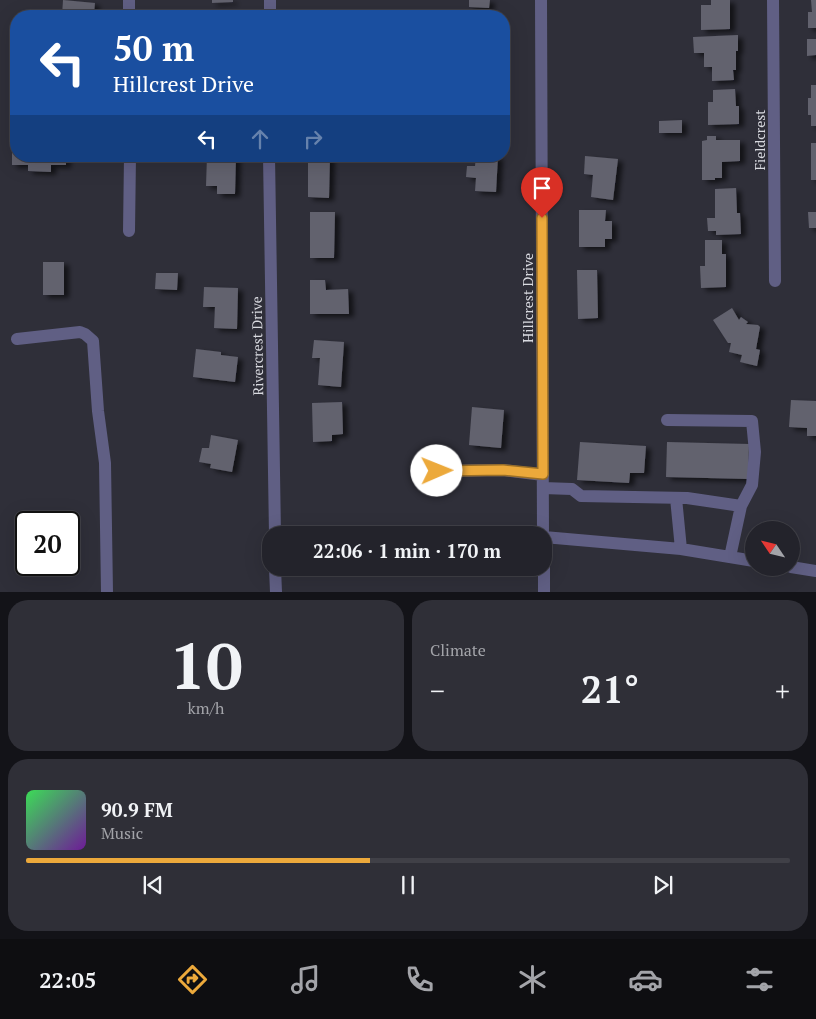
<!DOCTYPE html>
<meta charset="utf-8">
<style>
:root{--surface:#23232b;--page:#2f2f37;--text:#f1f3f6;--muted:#a3a4a9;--line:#404047;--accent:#eca93b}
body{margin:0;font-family:"PT Serif",serif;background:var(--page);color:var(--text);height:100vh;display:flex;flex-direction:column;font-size:19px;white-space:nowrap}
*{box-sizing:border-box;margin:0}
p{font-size:16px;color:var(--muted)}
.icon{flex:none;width:28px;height:28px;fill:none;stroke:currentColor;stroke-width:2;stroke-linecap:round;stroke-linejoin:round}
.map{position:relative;height:592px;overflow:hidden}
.drawer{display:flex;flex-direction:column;gap:8px;padding:8px;background:#131318;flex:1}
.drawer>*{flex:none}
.banner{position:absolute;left:10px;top:10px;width:500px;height:152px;border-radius:20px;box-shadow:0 5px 20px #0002,0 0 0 1px var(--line);background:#1a4fa0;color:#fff;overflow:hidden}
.needle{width:32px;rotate:305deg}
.fabs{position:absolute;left:745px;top:521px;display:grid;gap:10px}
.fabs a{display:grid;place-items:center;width:55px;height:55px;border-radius:50%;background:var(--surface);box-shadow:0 5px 20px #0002,0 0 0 1px var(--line);font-size:25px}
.speed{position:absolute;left:15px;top:511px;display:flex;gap:10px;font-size:25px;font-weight:700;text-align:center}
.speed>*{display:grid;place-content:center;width:65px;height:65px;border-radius:50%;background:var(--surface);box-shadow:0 5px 20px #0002,0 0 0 1px var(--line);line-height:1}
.speed .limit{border:2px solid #111;border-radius:8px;background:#fff;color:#111}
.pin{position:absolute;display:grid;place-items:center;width:42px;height:42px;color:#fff;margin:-51px -21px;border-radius:50% 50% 50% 0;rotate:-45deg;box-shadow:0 0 5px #0007}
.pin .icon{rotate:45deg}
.me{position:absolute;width:55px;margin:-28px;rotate:89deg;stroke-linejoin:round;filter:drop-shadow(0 0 4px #0008)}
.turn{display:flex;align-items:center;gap:18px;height:105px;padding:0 20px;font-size:22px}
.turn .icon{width:65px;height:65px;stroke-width:2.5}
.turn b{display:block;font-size:35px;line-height:42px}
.lanes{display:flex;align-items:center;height:48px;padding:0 20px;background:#0003;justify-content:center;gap:25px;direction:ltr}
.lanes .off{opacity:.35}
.big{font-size:38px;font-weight:700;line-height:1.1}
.drawer .widget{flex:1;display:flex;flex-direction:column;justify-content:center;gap:8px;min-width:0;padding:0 18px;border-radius:20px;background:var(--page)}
.drawer .dial{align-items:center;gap:0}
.dial b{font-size:65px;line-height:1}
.song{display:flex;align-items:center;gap:15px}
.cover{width:60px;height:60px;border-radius:8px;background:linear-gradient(135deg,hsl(130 70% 55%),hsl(280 70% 35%))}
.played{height:5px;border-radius:2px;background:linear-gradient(90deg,var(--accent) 45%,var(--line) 45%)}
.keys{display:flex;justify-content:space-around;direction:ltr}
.heat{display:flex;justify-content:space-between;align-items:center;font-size:28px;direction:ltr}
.drawer .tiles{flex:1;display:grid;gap:8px;grid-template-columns:1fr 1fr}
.widget:last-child{grid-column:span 2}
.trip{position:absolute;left:262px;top:526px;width:290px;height:50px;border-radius:20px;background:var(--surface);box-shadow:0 5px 20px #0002,0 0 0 1px var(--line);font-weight:700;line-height:50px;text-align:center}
.menu{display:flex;height:80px;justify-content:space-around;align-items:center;background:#0e0e11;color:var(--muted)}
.menu .icon{width:35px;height:35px}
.menu .selected{color:var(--accent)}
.menu b{font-size:22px;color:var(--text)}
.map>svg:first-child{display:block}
.building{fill:#62626e;filter:url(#shadow)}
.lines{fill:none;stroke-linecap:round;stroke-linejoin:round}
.minor{stroke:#605f84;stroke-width:12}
.route-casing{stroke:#996e26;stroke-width:12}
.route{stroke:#eca93b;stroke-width:9}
.labels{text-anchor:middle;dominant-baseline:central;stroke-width:5;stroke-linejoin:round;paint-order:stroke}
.street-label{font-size:14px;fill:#d9dae0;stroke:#2f2f39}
</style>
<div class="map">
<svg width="816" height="592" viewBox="0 0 816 592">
<defs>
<filter id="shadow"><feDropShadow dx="5" dy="3" stdDeviation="2.5" flood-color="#0009"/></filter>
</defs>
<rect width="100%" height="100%" fill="#2f2f39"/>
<path class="building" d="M63,0l32,3 -1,10 -14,-1v4h-18z
M212,0h21v2l-21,1z
M469,0h21l-1,8 -20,-1z
M711,0h19v29l-29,1v-25h10z
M811,0h5v28h-8v-16h4z
M738,35v16h-2v19h-3l1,10 -22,1v-14h-8v-14h-10l-1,-16z
M807,39h9v16l-9,1z
M811,85h5v41h-5v-11h-3v-17h3z
M735,89l1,17h3v18l-31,1v-23h5v-12z
M682,120v13h-23v-12z
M707,136h9v4h24v21l-18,1v16h-7v2h-13v-39l5,-1z
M811,143h5v37h-5z
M12,145h4v11h50v9h-15v7l-23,-1v-6h-16z
M207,156h29l-1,38h-18v-8h-11z
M308,156h22l-1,42 -21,-1z
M476,156h22l-2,36 -21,-1 1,-13 -10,-1 1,-11h8z
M585,156l33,3 -5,41 -22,-3 2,-22 -9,-1z
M736,188l1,25h3l1,21 -25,1v-4h-8l-1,-13h8v-29z
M579,210h27l-1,11h7v18h-7v8h-26z
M310,212h25l-1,46h-24z
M808,212h8v16h-7z
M705,240h17v14h4v33l-25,1 -1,-22h5z
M43,262h21v33h-21z
M577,270h20l1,48 -20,1z
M156,273h22l-1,17 -22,-1z
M310,280h15l1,10 22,-1 1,25h-39z
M204,287l34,1 -1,41 -23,-1 1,-21h-12z
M732,308l7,12 2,-3 7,5 -2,2 12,1 2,2 -4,22 4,1 -3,16 -17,-4 2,-7 -13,-3 2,-9h-3l-15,-23z
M314,340l30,2 -3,45 -23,-2 2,-27h-8z
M196,349l25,3v3l17,2 -3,25 -42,-5z
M791,400l25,1v35h-9v-8l-18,-1z
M342,402l1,32 -11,1v6l-19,1 -1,-39z
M472,407l32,3 -3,38 -32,-3z
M211,435l27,5 -6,32 -22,-4 1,-4 -12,-2 3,-14h7z
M580,442l66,4 -2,27h-14l-1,10 -52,-3z
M667,442l82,2 -1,35 -82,-2z"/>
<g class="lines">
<path class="minor" d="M129,0v16
M541,0l2,535
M773,0l2,281
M270,16v-16
M269,156l6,379
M129,231l1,-75
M17,339l63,-7 5,2 8,7 5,70 7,52 2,129
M667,420l85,1 3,31 -3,33 -11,21 -11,51
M437,471l66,-1 40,5
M543,488l29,1 9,7 106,2 54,8
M676,498l5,51
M544,537l137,12 73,12
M544,554v38
M791,567l25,4
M275,568l1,24"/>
</g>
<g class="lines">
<defs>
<path id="route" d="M437,471l66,-1 40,4 -1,-256"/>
</defs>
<use href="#route" class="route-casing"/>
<use href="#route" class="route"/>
</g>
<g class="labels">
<g class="street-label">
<text transform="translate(759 140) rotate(-90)">Fieldcrest</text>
<text transform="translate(527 298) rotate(-90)">Hillcrest Drive</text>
<text transform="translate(257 346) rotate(-91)">Rivercrest Drive</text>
</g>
</g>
</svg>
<div class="fabs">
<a><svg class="needle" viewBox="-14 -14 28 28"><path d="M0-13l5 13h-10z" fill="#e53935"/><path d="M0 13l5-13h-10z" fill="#a3a4a9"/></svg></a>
</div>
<div class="speed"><div class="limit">20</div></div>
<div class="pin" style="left:542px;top:218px;background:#d93025"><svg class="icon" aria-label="arrive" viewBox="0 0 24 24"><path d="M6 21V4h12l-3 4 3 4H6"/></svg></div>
<svg class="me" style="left:437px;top:471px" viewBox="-20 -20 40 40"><circle r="19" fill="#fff"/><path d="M0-13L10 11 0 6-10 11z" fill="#eca93b"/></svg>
<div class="trip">22:06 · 1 min · 170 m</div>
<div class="banner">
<div class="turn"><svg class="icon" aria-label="left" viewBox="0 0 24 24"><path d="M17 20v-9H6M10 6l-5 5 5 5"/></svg><div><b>50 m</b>Hillcrest Drive</div></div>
<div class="lanes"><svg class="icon" aria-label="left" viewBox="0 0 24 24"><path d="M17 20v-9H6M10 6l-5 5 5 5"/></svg><svg class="icon off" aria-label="ahead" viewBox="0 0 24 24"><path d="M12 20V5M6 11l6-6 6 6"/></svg><svg class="icon off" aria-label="right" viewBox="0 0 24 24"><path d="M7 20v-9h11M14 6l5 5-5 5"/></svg></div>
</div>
</div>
<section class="drawer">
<div class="tiles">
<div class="widget dial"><b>10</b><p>km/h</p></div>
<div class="widget"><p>Climate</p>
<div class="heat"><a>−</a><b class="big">21°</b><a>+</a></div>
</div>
<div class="widget">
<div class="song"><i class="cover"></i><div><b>90.9 FM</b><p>Music</p></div></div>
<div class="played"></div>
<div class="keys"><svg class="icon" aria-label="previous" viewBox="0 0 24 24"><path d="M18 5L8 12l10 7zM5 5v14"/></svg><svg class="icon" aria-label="pause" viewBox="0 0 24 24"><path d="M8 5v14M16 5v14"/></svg><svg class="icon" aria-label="next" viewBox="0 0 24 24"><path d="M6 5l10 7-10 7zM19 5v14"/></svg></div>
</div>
</div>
</section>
<nav class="menu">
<b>22:05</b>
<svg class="icon selected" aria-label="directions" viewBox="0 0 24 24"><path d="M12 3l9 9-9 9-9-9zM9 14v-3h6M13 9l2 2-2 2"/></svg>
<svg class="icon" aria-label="music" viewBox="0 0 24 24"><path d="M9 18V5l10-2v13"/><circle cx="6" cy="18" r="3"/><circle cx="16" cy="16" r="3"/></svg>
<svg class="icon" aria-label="phone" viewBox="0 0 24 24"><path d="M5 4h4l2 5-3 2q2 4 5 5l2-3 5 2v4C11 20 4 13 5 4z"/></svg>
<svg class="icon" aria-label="climate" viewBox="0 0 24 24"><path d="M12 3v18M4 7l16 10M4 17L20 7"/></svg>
<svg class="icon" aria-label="car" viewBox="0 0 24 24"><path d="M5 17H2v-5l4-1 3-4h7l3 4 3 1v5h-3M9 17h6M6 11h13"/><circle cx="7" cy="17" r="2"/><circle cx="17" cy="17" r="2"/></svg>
<svg class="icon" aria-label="filters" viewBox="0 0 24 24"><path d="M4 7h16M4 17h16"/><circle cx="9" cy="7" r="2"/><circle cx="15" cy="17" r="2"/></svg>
</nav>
